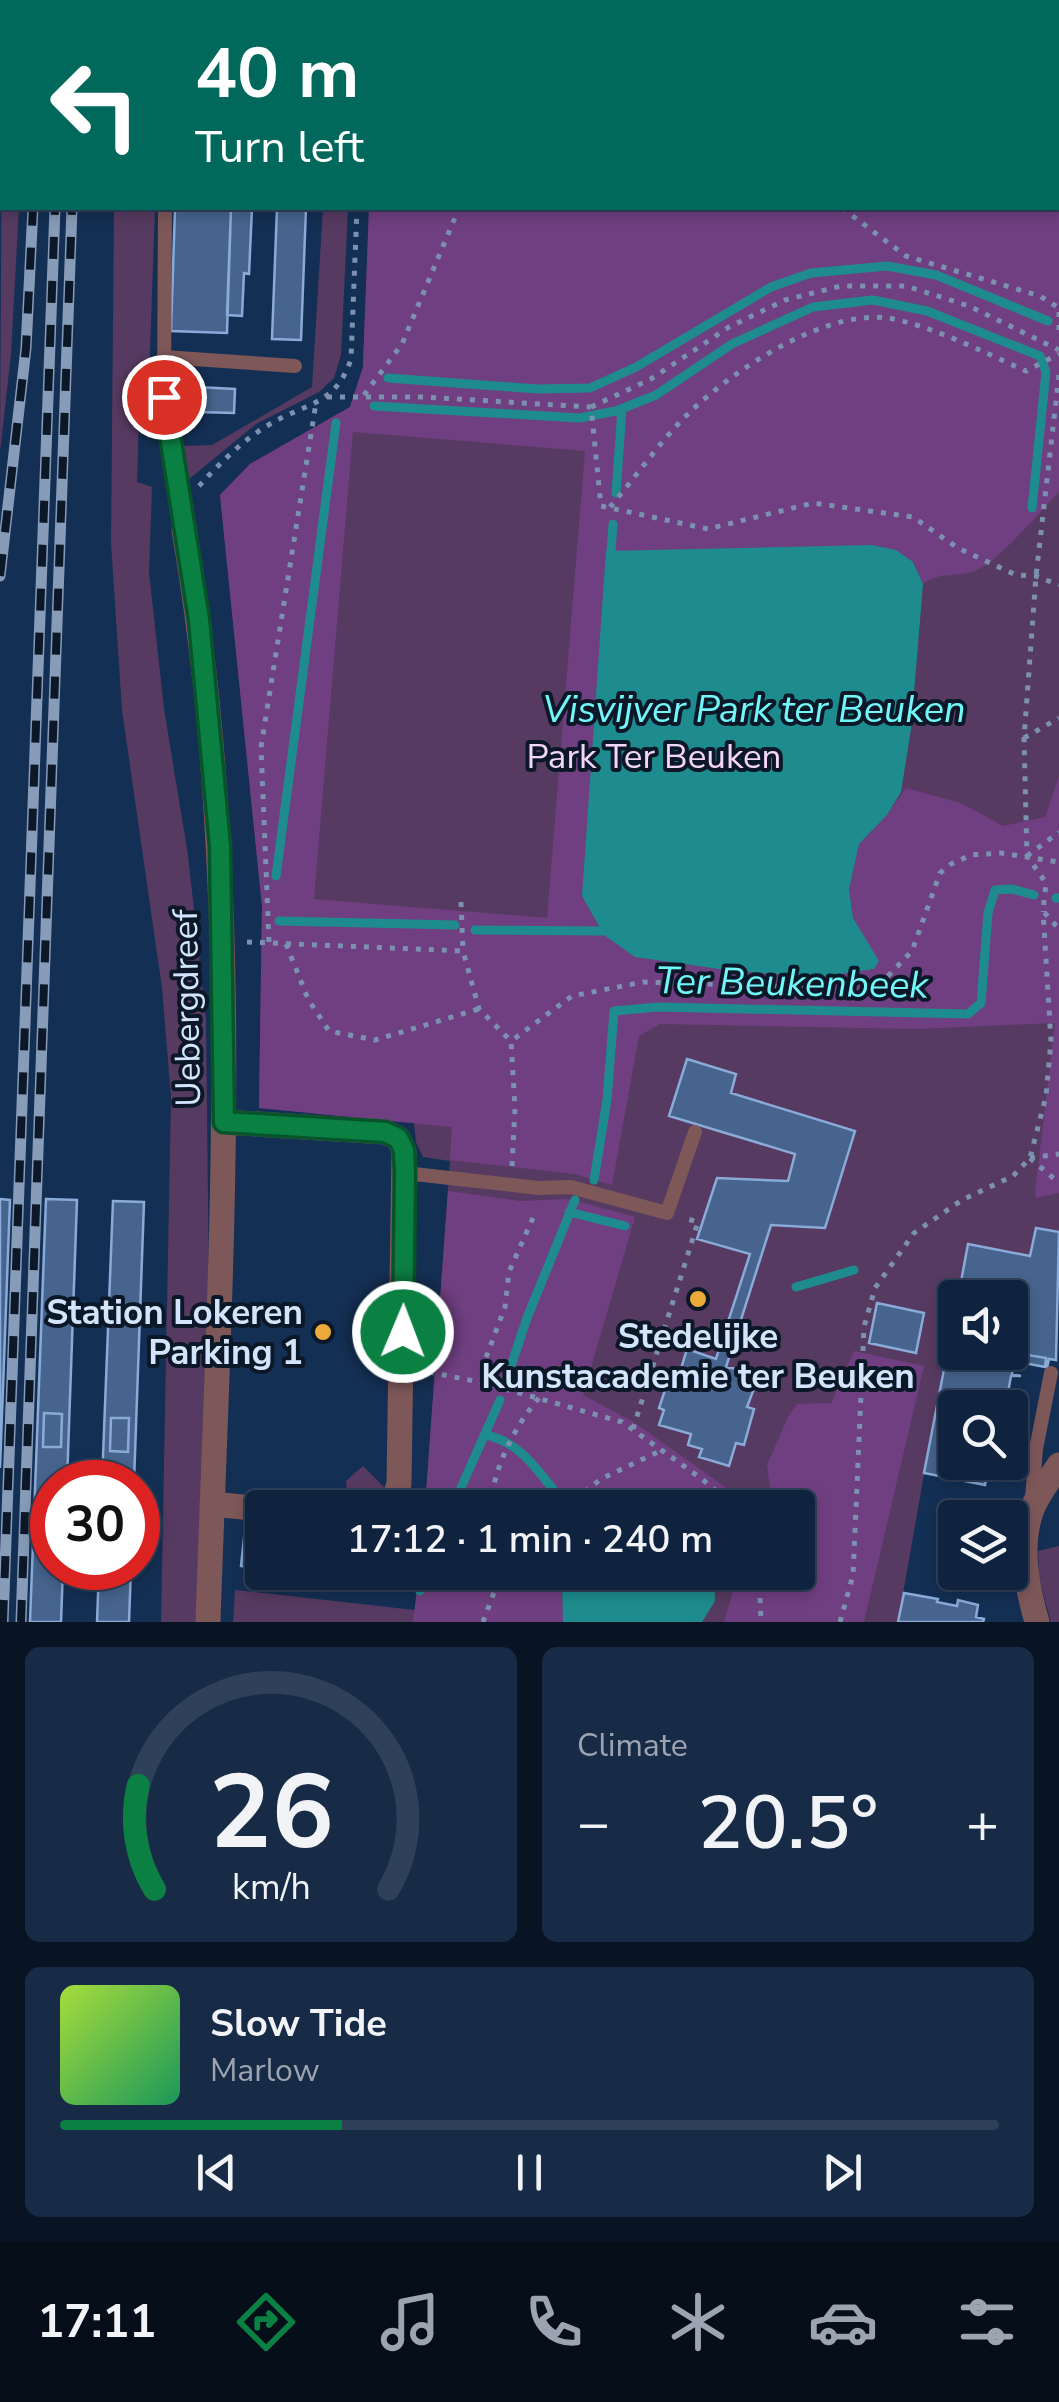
<!DOCTYPE html>
<meta charset="utf-8">
<style>
:root{--surface:#0f233f;--page:#182b46;--text:#f1f3f6;--muted:#9ba4b0;--line:#2f4059;--accent:#0b8043}
body{margin:0;font-family:"Nunito Sans",sans-serif;background:var(--page);color:var(--text);height:100vh;display:flex;flex-direction:column;font-size:38px;white-space:nowrap}
*{box-sizing:border-box;margin:0}
p{font-size:32px;color:var(--muted)}
.icon{flex:none;width:55px;height:55px;fill:none;stroke:currentColor;stroke-width:2;stroke-linecap:round;stroke-linejoin:round}
.map{position:relative;height:1622px;overflow:hidden}
.drawer{display:flex;flex-direction:column;gap:25px;padding:25px;background:#081323;flex:1}
.drawer>*{flex:none}
.hud{position:absolute;left:0px;top:0px;width:1060px;height:210px;box-shadow:0 5px 15px #0003,0 0 0 2px var(--line);background:#00695c;color:#fff;overflow:hidden}
.tools{position:absolute;left:938px;top:1280px;display:grid;gap:20px}
.tools a{display:grid;place-items:center;width:90px;height:90px;border-radius:10px;background:var(--surface);box-shadow:0 5px 15px #0003,0 0 0 2px var(--line);font-size:50px}
.speed{position:absolute;left:30px;top:1460px;display:flex;gap:20px;font-size:50px;font-weight:700;text-align:center}
.speed>*{display:grid;place-content:center;width:130px;height:130px;border-radius:50%;background:var(--surface);box-shadow:0 5px 15px #0003,0 0 0 2px var(--line);line-height:1}
.speed .limit{border:15px solid #d22;background:#fff;color:#111}
.pin{position:absolute;display:grid;place-items:center;width:85px;height:85px;color:#fff;margin:-42px;border:5px solid #fff;border-radius:50%;box-shadow:0 2px 10px #0007}
.me{position:absolute;width:110px;margin:-55px;rotate:1deg;stroke-linejoin:round;filter:drop-shadow(0 0 8px #0008)}
.turn{display:flex;align-items:center;gap:35px;height:210px;padding:0 30px;font-size:45px}
.turn .icon{width:130px;height:130px;stroke-width:2.5}
.turn b{display:block;font-size:70px;line-height:85px}
.big{font-size:75px;font-weight:600;line-height:1.1}
.drawer .card{flex:1;display:flex;flex-direction:column;justify-content:center;gap:15px;min-width:0;padding:0 35px;border-radius:15px;background:var(--page)}
.drawer .dial{align-items:center;gap:0}
.dial svg{height:260px;overflow:visible;fill:none;stroke:var(--line);stroke-width:7;stroke-linecap:round;text-anchor:middle}
.dial text{fill:var(--text);stroke:none}
.song{display:flex;align-items:center;gap:30px}
.cover{width:120px;height:120px;border-radius:15px;background:linear-gradient(135deg,hsl(80 70% 55%),hsl(150 70% 35%))}
.played{height:10px;border-radius:5px;background:linear-gradient(90deg,var(--accent) 30%,var(--line) 30%)}
.keys{display:flex;justify-content:space-around;direction:ltr}
.heat{display:flex;justify-content:space-between;align-items:center;font-size:55px;direction:ltr}
.drawer .tiles{flex:1;display:grid;gap:25px;grid-template-columns:1fr 1fr}
.card:last-child{grid-column:span 2}
.trip{position:absolute;left:245px;top:1490px;width:570px;height:100px;border-radius:10px;background:var(--surface);box-shadow:0 5px 15px #0003,0 0 0 2px var(--line);font-weight:600;line-height:100px;text-align:center}
.menu{display:flex;height:160px;justify-content:space-around;align-items:center;background:#060e19;color:var(--muted)}
.menu .icon{width:70px;height:70px}
.menu .on{color:var(--accent)}
.menu b{font-size:45px;color:var(--text)}
.map>svg:first-child{display:block}
.green{fill:#573a61}
.forest{fill:#703f81;fill-rule:evenodd}
.water{fill:#1e8c8e}
.lines{fill:none;stroke-linecap:round;stroke-linejoin:round}
.stream{stroke:#1e8c8e;stroke-width:9}
.building{fill:#46648d;stroke:#8aaad8;stroke-width:2.5}
.path{stroke:#7b91af;stroke-width:5;stroke-dasharray:5 8;stroke-linecap:butt}
.service{stroke:#7e5759;stroke-width:14}
.minor{stroke:#7e5759;stroke-width:25}
.rail-casing{stroke:#879cb9;stroke-width:11}
.rail{stroke:#0c1828;stroke-width:8;stroke-dasharray:22;stroke-linecap:butt}
.route-casing{stroke:#07532c;stroke-width:25}
.route{stroke:#0b8043;stroke-width:18}
.poi-dot{fill:#ebaa39;stroke:#0c1828;stroke-width:4}
.labels{text-anchor:middle;dominant-baseline:central;stroke-width:8;stroke-linejoin:round;paint-order:stroke}
.park-label{font-size:35px;fill:#f1d5fb;stroke:#0c1828}
.street-label{font-size:35px;fill:#d3e4fc;stroke:#0c1828}
.poi-label{font-size:35px;font-weight:bold;fill:#d3e4fc;stroke:#0c1828;text-anchor:end}
.water-label{font-size:38px;font-style:italic;fill:#72f7f9;stroke:#0c1828}
</style>
<div class="map">
<svg width="1059" height="1622" viewBox="0 0 1059 1622">
<rect width="100%" height="100%" fill="#142f54"/>
<path class="green" d="M529,0h530v1232l-23,-4 -6,28 -62,-11 -10,52 -3,1 -57,324h-665l2,-32 180,20 4,-37 379,-1v-64l-373,-1 25,-346 -27,-4 -7,-15 -2,-19 -155,-15 3,-202 -42,-411 30,-31 100,-57 13,-40 6,-159h689v-206h-535z
M2,95v113h17l-8,146 -11,98z
M114,208h41l-6,171 3,4 -12,1 -3,98 15,5 -3,85 15,137 24,146 18,165 3,274 -12,328h-36l10,-525 -9,-109 -40,-278 -11,-167z
M323,208h25l-7,147 -7,23 -15,14 -63,32 -68,56 -6,-34 30,-1 100,-58z
M363,1466l21,21 -6,14 -12,6c-14,-3 -19,-12 -20,-26z
M1059,1546v76h-8l-12,-44 -1,-27z"/>
<path class="forest" d="M624,0h435v492c-18,19 -60,68 -82,78 -18,8 -39,1 -54,14l-10,-23 -331,335 22,39 32,22 97,14 88,6 53,-8 4,-8 -25,-43 -4,-29 10,-45 28,-29 19,-27 55,15 42,23 42,-9 14,-40v416l-23,5 -1,-5 20,-170 -139,6 -256,-5 -21,12 -27,149 -38,-11 -124,-14 2,-33 -193,-19 3,-202 -42,-411 30,-31 100,-57 13,-40 6,-159h689v-206h-440zM353,432l232,19 -38,467 -233,-19z
M448,1191l73,10 48,-2 66,18 -52,178 49,26 103,73 26,13c-24,0 -50,4 -74,0 -26,-3 -44,-17 -70,1h-192z
M854,1351l70,15 -60,256h-140l11,-38 -2,-11 65,-1v-64l-36,-1 8,-20 -3,-22 21,-48 9,-13 34,-1z
M419,1573h150l-7,11 1,38h-150z"/>
<path class="water" d="M0,0h529l-527,2 -2,71z
M872,545l24,5 17,12 10,22 -12,145 -10,63 -14,23 -28,29 -10,45 4,29 26,43 -5,8 -53,8 -88,-6 -98,-14 -31,-22 -22,-39 24,-345z
M714,1572l1,29 -13,21h-139l-1,-38 7,-11z"/>
<g class="lines">
<path class="stream" d="M388,378l149,11 53,-1 46,-21 135,-80 40,-14 76,-7 49,9 112,46
M374,406l205,12 37,-7 40,-16 76,-51 81,-37 60,-7 54,11 113,45 6,16 -14,136
M616,493l6,-84
M611,551l2,-27
M276,876l60,-453
M1056,898h3
M279,921l176,4
M475,930l127,1
M594,1180l13,-80 7,-89 44,-4 310,7 13,-11 7,-90 7,-23 17,-1 22,6
M569,1212l56,14
M796,1287l58,-17
M507,1378l20,-60 48,-118
M486,1435c40,8 57,46 83,73
M452,1508l48,-108
M420,1591l7,-19"/>
</g>
<path class="building" d="M175,208h56l-4,125 -56,-2z
M231,208h21l-3,66 -5,-1 -2,43 -15,-1z
M277,208h29l-5,132 -29,-1z
M197,387l38,2 -1,24 -38,-1z
M687,1059l49,15 -5,19 124,38 -30,97 -54,-3 -45,142 34,6 -13,34 7,2 -10,36 -8,-2 -7,23 -30,-9 3,-8 -14,-4 3,-11 -32,-9 5,-15 -5,-2 8,-24 4,1 5,-14 4,1 7,-23 29,10 34,-105 -53,-15 20,-61 71,3 7,-27 -126,-38z
M0,1199l10,1 -10,268z
M46,1199l31,1 -10,282h-15v86h11l-2,54h-31z
M113,1201l31,1 -10,280h-32z
M1036,1228l23,4 -3,128 -7,-1 -2,9 -1,-10 -30,-5 -4,21 9,2h-10l-4,22 9,2 -6,27v-19h-55v54h34l-4,23 -61,-12 31,-161v40h55v-54h-52l10,-54 62,12z
M877,1303l47,10 -8,40 -47,-10z
M1016,1353l30,5 -1,9 -31,-6z
M44,1413l18,1 -1,33h-18z
M111,1418h18l-1,34 -18,-1z
M245,1529l17,2v38l-21,-3z
M99,1568h32l-2,54h-32z
M291,1572h102l-1,13z
M904,1593l34,6 -1,3 20,4 1,-6 20,5 -2,12 8,2 -1,3h-85z"/>
<g class="lines">
<path class="path" d="M541,2l6,-2
M594,2l6,-2
M868,2l1,-2
M1058,28l1,-1
M0,85l2,-3
M842,208l64,48 134,40 19,12
M1059,312v21
M1059,375l-23,201 -12,162 3,118 19,27 -3,28 16,18
M364,395l38,-51 57,-136
M327,397h96l168,10 10,99 107,23 105,-26 100,14 45,31 58,27 20,1 23,9
M591,407l60,-28 78,-52 56,-27 56,-14h65l63,20 90,44
M199,486c20,-22 45,-47 71,-62 36,-21 66,-19 81,-65l6,-151
M610,507c26,-30 50,-66 79,-94 45,-44 144,-110 209,-93 43,10 87,33 128,51l33,-17
M1024,738l35,-20
M1027,856l32,-24
M461,902l2,49
M247,942l216,9 16,58 32,32
M269,942l-8,-195 55,-344
M286,944l22,55 21,32 46,9 104,-31
M1030,1158l29,25
M1030,1158l29,-4
M512,1166l3,-58 -4,-67 61,-45 71,-14 185,6 46,-6 14,-6 24,-25 28,-78 11,-9 20,-9 30,-2 58,9
M429,1372l55,11 138,39 80,57 34,29
M484,1383l1,-23 20,-53 4,-35 27,-61
M633,1429l65,-207 -14,-4
M491,1508c0,-36 25,-84 48,-110
M564,1508l37,-29 61,-29
M759,1572l2,50
M483,1622l13,-35 11,-15
M840,1622l13,-47 11,-248 11,-39 39,-55 48,-33 51,-24 17,-18 16,-62 5,-55 -8,-130"/>
<path class="service" d="M165,208l-1,189 20,133
M164,357l131,9
M405,1173l134,15 32,-1 96,26 28,-81
M1032,1499l4,-50 15,-76"/>
<path class="minor" d="M184,530c62,361 36,728 24,1092
M224,1122l161,10 13,6 6,13 -5,333 -8,24
M212,1504l50,5
M1037,1622c-10,-35 -18,-74 -6,-110 5,-16 19,-33 28,-47"/>
<defs>
<path id="rail" d="M40,2v-2
M62,2v-2
M80,2v-2
M0,576l26,-228 7,-140
M3,1622l52,-1414
M21,1622l51,-1414"/>
</defs>
<use href="#rail" class="rail-casing"/>
<use href="#rail" class="rail"/>
</g>
<g class="lines">
<defs>
<path id="route" d="M164,397l35,223 21,226 4,276 161,10 13,6 6,12 1,22 -2,160"/>
</defs>
<use href="#route" class="route-casing"/>
<use href="#route" class="route"/>
</g>
<g class="poi-dot">
<circle cx="698" cy="1299" r="10"/>
<circle cx="323" cy="1332" r="10"/>
</g>
<g class="labels">
<g class="park-label">
<text x="654" y="756">Park Ter Beuken</text>
</g>
<g class="street-label">
<text transform="translate(187 1008) rotate(-91)">Uebergdreef</text>
</g>
<g class="poi-label">
<text x="303" y="1312">Station Lokeren<tspan x="303" dy="40">Parking 1</tspan></text>
<text x="698" y="1336" text-anchor="middle">Stedelijke<tspan x="698" dy="40">Kunstacademie ter Beuken</tspan></text>
</g>
<g class="water-label">
<text x="754" y="709">Visvijver Park ter Beuken</text>
<text transform="translate(792 983) rotate(1)">Ter Beukenbeek</text>
</g>
</g>
</svg>
<div class="tools">
<a><svg class="icon" aria-label="sound" viewBox="0 0 24 24"><path d="M4 9h4l5-4v14l-5-4H4zM17 9q2 3 0 6"/></svg></a>
<a><svg class="icon" aria-label="search" viewBox="0 0 24 24"><circle cx="10" cy="10" r="6"/><path d="M15 15l6 6"/></svg></a>
<a><svg class="icon" aria-label="layers" viewBox="0 0 24 24"><path d="M12 4l9 5-9 5-9-5zM3 14l9 5 9-5"/></svg></a>
</div>
<div class="speed"><div class="limit">30</div></div>
<div class="pin" style="left:164px;top:397px;background:#d93025"><svg class="icon" aria-label="arrive" viewBox="0 0 24 24"><path d="M6 21V4h12l-3 4 3 4H6"/></svg></div>
<svg class="me" style="left:403px;top:1332px" viewBox="-20 -20 40 40"><circle r="17" fill="#0b8043" stroke="#fff" stroke-width="3"/><path d="M0-11L8 9 0 5-8 9z" fill="#fff"/></svg>
<div class="trip">17:12 · 1 min · 240 m</div>
<div class="hud">
<div class="turn"><svg class="icon" aria-label="left" viewBox="0 0 24 24"><path d="M17 20v-9H6M10 6l-5 5 5 5"/></svg><div><b>40 m</b>Turn left</div></div>
</div>
</div>
<section class="drawer">
<div class="tiles">
<div class="card dial"><svg viewBox="0 0 100 80">
<path d="M14 69A42 42 0 1 1 86 69"/>
<path d="M14 69A42 42 0 0 1 9 37" stroke="#0b8043"/>
<text x="50" y="56" font-size="32" font-weight="700">26</text>
<text x="50" y="72" font-size="11">km/h</text>
</svg></div>
<div class="card"><p>Climate</p>
<div class="heat"><a>−</a><b class="big">20.5°</b><a>+</a></div>
</div>
<div class="card">
<div class="song"><i class="cover"></i><div><b>Slow Tide</b><p>Marlow</p></div></div>
<div class="played"></div>
<div class="keys"><svg class="icon" aria-label="previous" viewBox="0 0 24 24"><path d="M18 5L8 12l10 7zM5 5v14"/></svg><svg class="icon" aria-label="pause" viewBox="0 0 24 24"><path d="M8 5v14M16 5v14"/></svg><svg class="icon" aria-label="next" viewBox="0 0 24 24"><path d="M6 5l10 7-10 7zM19 5v14"/></svg></div>
</div>
</div>
</section>
<nav class="menu">
<b>17:11</b>
<svg class="icon on" aria-label="directions" viewBox="0 0 24 24"><path d="M12 3l9 9-9 9-9-9zM9 14v-3h6M13 9l2 2-2 2"/></svg>
<svg class="icon" aria-label="music" viewBox="0 0 24 24"><path d="M9 18V5l10-2v13"/><circle cx="6" cy="18" r="3"/><circle cx="16" cy="16" r="3"/></svg>
<svg class="icon" aria-label="phone" viewBox="0 0 24 24"><path d="M5 4h4l2 5-3 2q2 4 5 5l2-3 5 2v4C11 20 4 13 5 4z"/></svg>
<svg class="icon" aria-label="climate" viewBox="0 0 24 24"><path d="M12 3v18M4 7l16 10M4 17L20 7"/></svg>
<svg class="icon" aria-label="car" viewBox="0 0 24 24"><path d="M5 17H2v-5l4-1 3-4h7l3 4 3 1v5h-3M9 17h6M6 11h13"/><circle cx="7" cy="17" r="2"/><circle cx="17" cy="17" r="2"/></svg>
<svg class="icon" aria-label="filters" viewBox="0 0 24 24"><path d="M4 7h16M4 17h16"/><circle cx="9" cy="7" r="2"/><circle cx="15" cy="17" r="2"/></svg>
</nav>
